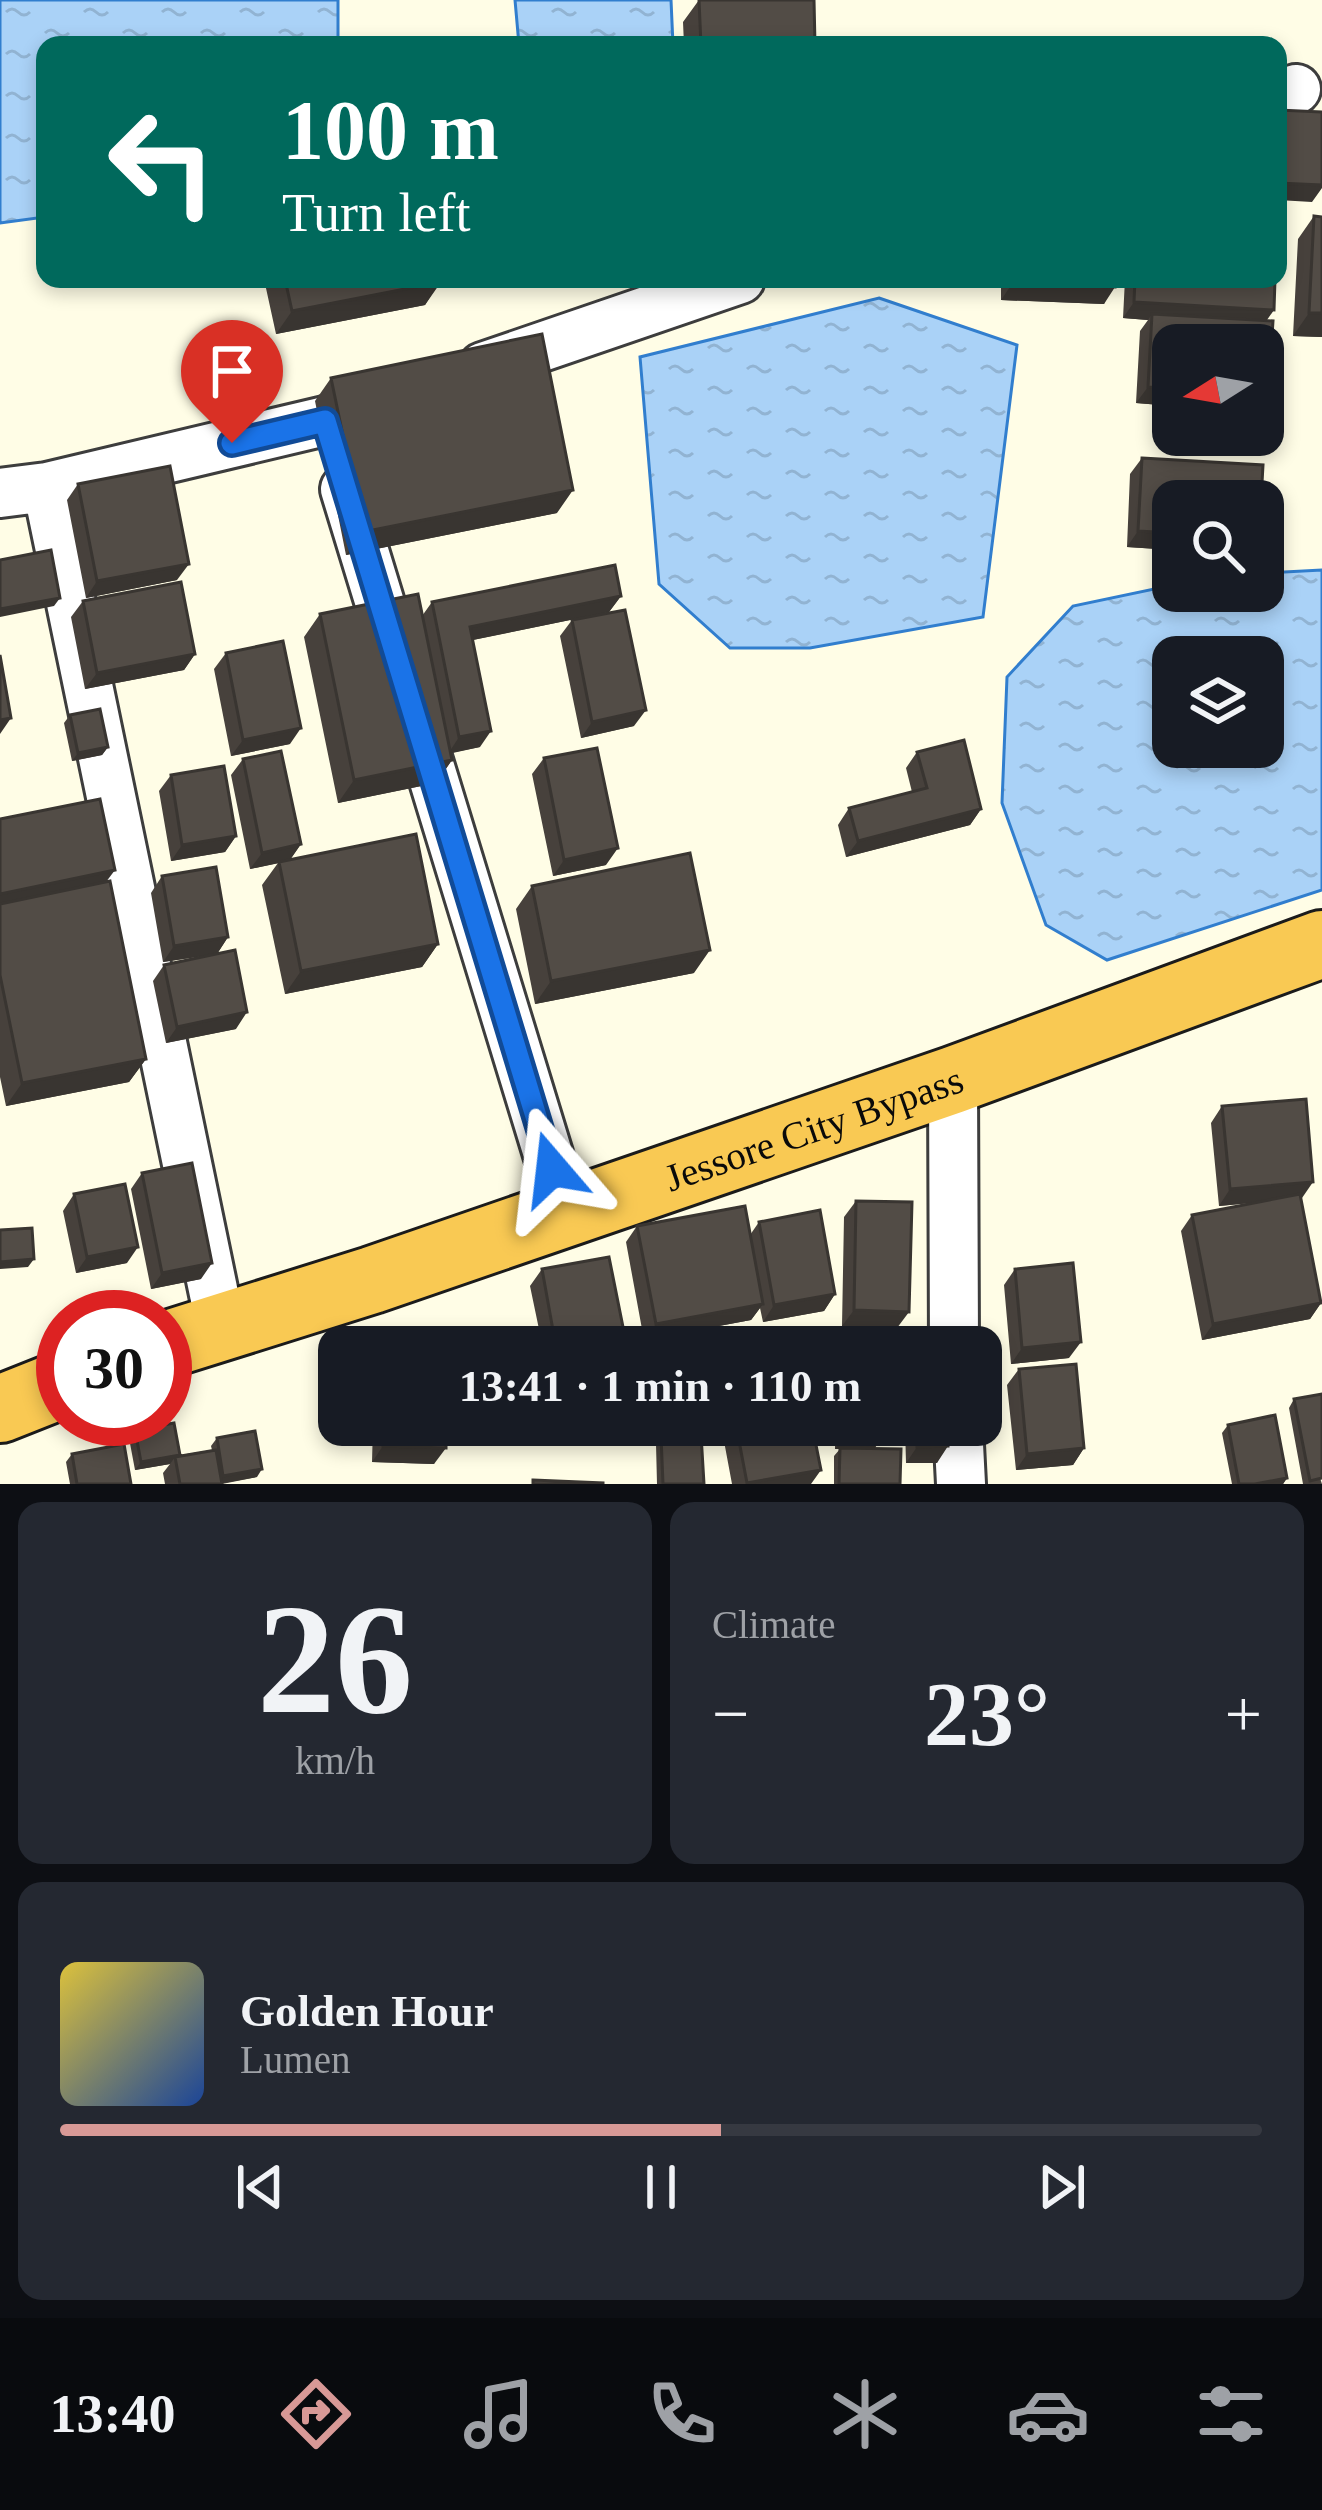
<!DOCTYPE html>
<meta charset="utf-8">
<style>
:root{--surface:#171b24;--page:#242831;--text:#f1f3f6;--muted:#9ea1a6;--line:#363941;--accent:#d89996}
body{margin:0;font-family:Georgia,serif;background:var(--page);color:var(--text);height:100vh;display:flex;flex-direction:column;font-size:45px;white-space:nowrap}
*{box-sizing:border-box;margin:0}
p{font-size:39px;color:var(--muted)}
.icon{flex:none;width:66px;height:66px;fill:none;stroke:currentColor;stroke-width:2;stroke-linecap:round;stroke-linejoin:round}
.map{position:relative;height:1484px;overflow:hidden}
.drawer{display:flex;flex-direction:column;gap:18px;padding:18px;background:#0d0f14;flex:1}
.drawer>*{flex:none}
.hud{position:absolute;left:36px;top:36px;width:1251px;height:252px;border-radius:24px;box-shadow:0 6px 18px #0003;background:#00695c;color:#fff;overflow:hidden}
.needle{width:78px;rotate:259deg}
.controls{position:absolute;left:1152px;top:324px;display:grid;gap:24px}
.controls a{display:grid;place-items:center;width:132px;height:132px;border-radius:24px;background:var(--surface);box-shadow:0 6px 18px #0003;font-size:60px}
.speed{position:absolute;left:36px;top:1290px;display:flex;gap:24px;font-size:60px;font-weight:700;text-align:center}
.speed>*{display:grid;place-content:center;width:156px;height:156px;border-radius:50%;background:var(--surface);box-shadow:0 6px 18px #0003;line-height:1}
.speed .limit{border:18px solid #d22;background:#fff;color:#111}
.pin{position:absolute;display:grid;place-items:center;width:102px;height:102px;color:#fff;margin:-123px -51px;border-radius:50% 50% 50% 0;rotate:-45deg;box-shadow:0 0 12px #0007}
.pin .icon{rotate:45deg}
.me{position:absolute;width:132px;margin:-66px;rotate:343deg;stroke-linejoin:round;filter:drop-shadow(0 0 9px #0008)}
.turn{display:flex;align-items:center;gap:42px;height:252px;padding:0 48px;font-size:54px}
.turn .icon{width:156px;height:156px;stroke-width:2.5}
.turn b{display:block;font-size:84px;line-height:102px}
.big{font-size:90px;font-weight:800;line-height:1.1}
.drawer .widget{flex:1;display:flex;flex-direction:column;justify-content:center;gap:18px;min-width:0;padding:0 42px;border-radius:24px;background:var(--page)}
.drawer .dial{align-items:center;gap:0}
.dial b{font-size:156px;line-height:1}
.song{display:flex;align-items:center;gap:36px}
.cover{width:144px;height:144px;border-radius:18px;background:linear-gradient(135deg,hsl(50 70% 55%),hsl(220 70% 35%))}
.played{height:12px;border-radius:6px;background:linear-gradient(90deg,var(--accent) 55%,var(--line) 55%)}
.keys{display:flex;justify-content:space-around;direction:ltr}
.heat{display:flex;justify-content:space-between;align-items:center;font-size:66px;direction:ltr}
.drawer .tiles{flex:1;display:grid;gap:18px;grid-template-columns:1fr 1fr}
.widget:last-child{grid-column:span 2}
.trip{position:absolute;left:318px;top:1326px;width:684px;height:120px;border-radius:24px;background:var(--surface);box-shadow:0 6px 18px #0003;font-weight:800;line-height:120px;text-align:center}
.dock{display:flex;height:192px;justify-content:space-around;align-items:center;background:#090b0e;color:var(--muted)}
.dock .icon{width:84px;height:84px}
.dock .selected{color:var(--accent)}
.dock b{font-size:54px;color:var(--text)}
.map>svg:first-child{display:block}
.water{fill:url(#water-ripples);stroke:#317ece;stroke-width:3;fill-rule:evenodd}
.lines{fill:none;stroke-linecap:round;stroke-linejoin:round}
.minor-casing{stroke:#3d3d3d;stroke-width:54}
.trunk-casing{stroke:#1b1b1b;stroke-width:72}
.minor{stroke:#fff;stroke-width:48}
.trunk{stroke:#f9c953;stroke-width:66}
.wall{fill:#47413c}
.shaded-wall{fill:#393531}
.building{fill:#524c46;stroke:#393531;stroke-width:3}
.route-casing{stroke:#114b97;stroke-width:30}
.route{stroke:#1a73e8;stroke-width:21}
.labels{text-anchor:middle;dominant-baseline:central;stroke-width:12;stroke-linejoin:round;paint-order:stroke}
.street-label{font-size:39px;fill:#0a0a0a;stroke:#fff}
</style>
<div class="map">
<svg width="1322" height="1484" viewBox="0 0 1322 1484">
<defs>
<pattern id="water-ripples" width="26" height="14" patternUnits="userSpaceOnUse" patternTransform="scale(3)"><rect width="26" height="14" fill="#aad2f7"/><path d="M2 4q2-2 4 0t4 0M15 11q2-2 4 0t4 0" fill="none" stroke="#91b3d2"/></pattern>
</defs>
<rect width="100%" height="100%" fill="#fffde6"/>
<path class="water" d="M0,0h338v45h-293v172l-45,6z
M515,0h156l2,45h-154z
M879,298l138,47 -34,272 -173,31h-80l-71,-64 -19,-227z
M1322,570v320l-215,70 -61,-35 -44,-122 5,-126 66,-71 100,-21v6h90v-18zM1173,657h90v90h-90z"/>
<g class="lines">
<defs>
<path id="minor" d="M1278,95l18,-6
M483,367l257,-88
M47,487l173,836
M345,489l221,724
M0,493l47,-6 278,-66 53,-18
M953,1080l1,267
M958,1425l3,59"/>
<g id="trunk">
<path id="s1" d="M165,1345l207,-65 581,-200 369,-136"/>
<path d="M0,1409l63,-25"/>
</g>
</defs>
<use href="#minor" class="minor-casing"/>
<use href="#trunk" class="trunk-casing"/>
<use href="#minor" class="minor"/>
<use href="#trunk" class="trunk"/>
</g>
<path class="wall" d="M699,0l116,45h-131l-1,-23z
M1314,216l8,121 -29,-1 5,-97z
M264,279h177l-16,26 -149,29z
M1001,279h114l-11,25 -103,-4z
M1125,279h150l-102,127 -37,-3 4,-72 8,-11 -25,-2z
M331,378l226,135 -211,42 -31,-154z
M1142,458l31,43v49l-46,-3 3,-73z
M78,484l99,96 -91,18 -19,-98z
M621,596l-12,16 -136,28 7,107 -30,6 2,7 -16,23 -98,20 -34,-166 16,-23 102,2 10,-14z
M83,601l112,53 -11,16 -99,19 -14,-72z
M572,620l62,106 -53,12 -21,-102z
M226,653l64,91 -59,12 -17,-87z
M70,715l38,32 -6,8 -30,6 -8,-38z
M917,752l64,57 -11,16 -124,32 -8,-32 11,-17 63,-16 -6,-24z
M544,758l62,107 -53,11 -21,-102z
M243,759l58,85 -11,16 148,84 -16,23 -137,27 -23,-109 16,-22 -28,6 -19,-94z
M171,775l65,61 -11,16 -54,9 -12,-70z
M0,819l106,63 40,177 -17,23 -123,24 -6,-29z
M162,876l66,61 -11,17 -54,8 -12,-69z
M532,886l162,87 -159,31 -19,-95z
M164,965l72,64 -70,14 -13,-62z
M1222,1106l79,92 20,105 -11,16 -108,21 -21,-109 11,-16 69,-13 -42,4 -8,-83z
M142,1173l59,106 -50,10 -20,-100z
M74,1194l53,69 -51,10 -13,-62z
M856,1201l41,127 -55,-2 2,-109z
M759,1222l76,72 -11,17 -61,11 -3,-14 -9,12 -107,20 -18,-98 11,-16 113,9z
M542,1269l85,78h-169l1,-2 81,-11 -10,-48z
M1015,1269l54,89 -58,6 -7,-79z
M1019,1369l65,79 -11,17 -57,5 -9,-85z
M1294,1399l28,85h-19l-14,-76z
M373,1425h73l-12,39 -62,-2z
M456,1425h90l-6,9 -81,11z
M721,1425h91l-1,59h-79z
M835,1425h45l-5,24 25,35h-66v-28l6,-7h-5z
M905,1425h43l-11,38h-31z
M1228,1425l59,53 -4,6h-51l-10,-51z
M135,1430l45,25 32,-5 -1,-4 6,-8 40,39 -35,7h-57l-2,-11 7,-9 -35,6 -6,-32z
M661,1436l43,48h-47l-1,-40z
M72,1454l59,30h-61l-4,-22z"/>
<path class="shaded-wall" d="M1278,183l44,2v3l-10,14 -34,-2z
M441,282l-16,23 -149,29 16,-23z
M1012,284l103,3 -11,17 -103,-4z
M1134,302l140,8 -12,17 -110,-13 -4,6 -25,-2z
M1309,313h13v24l-29,-1z
M1148,387l25,2v17l-37,-3z
M573,490l-16,23 -211,42 17,-23z
M1138,531l35,2v17l-46,-3z
M189,564l-12,16 -91,18 11,-17z
M621,596l-12,16 -151,31 12,-16z
M60,598l-6,8 -54,11v-8z
M195,654l-11,16 -99,19 12,-16z
M646,710l-12,16 -53,12 11,-16z
M11,718l-11,16v-14z
M301,728l-11,16 -59,12 12,-16z
M491,731l-11,16 -32,7 11,-17z
M108,747l-6,8 -30,6 6,-8z
M452,760l-16,23 -98,20 16,-23z
M981,809l-11,16 -124,32 12,-16z
M236,836l-11,16 -54,9 11,-16z
M301,844l-12,17 -39,8 12,-16z
M618,848l-12,17 -53,11 11,-16z
M115,870l-12,16 -103,22v-14z
M228,937l-11,17 -54,8 11,-16z
M438,944l-16,23 -137,27 16,-23z
M710,950l-16,23 -159,31 16,-23z
M247,1012l-11,17 -70,14 11,-16z
M146,1059l-17,23 -123,24 16,-23z
M1313,1182l-11,16 -83,8 11,-17z
M138,1247l-11,16 -51,10 11,-16z
M34,1259l-6,8 -28,2v-7z
M212,1263l-11,16 -50,10 11,-16z
M835,1294l-11,17 -61,11 11,-17z
M1321,1303l-11,16 -108,21 11,-16z
M763,1304l-12,16 -107,20 12,-16z
M854,1310l55,2 -12,16 -55,-2z
M1081,1342l-12,16 -58,6 11,-16z
M495,1425h51l-6,9 -81,11 12,-17z
M701,1425l-5,7 -39,2 6,-8z
M841,1440l39,1 -6,8h-39z
M383,1446l63,2 -12,16 -62,-2z
M948,1446l-11,17h-31l11,-16z
M1084,1448l-11,17 -57,5 11,-16z
M175,1457l-5,7 -35,6 6,-8z
M262,1469l-5,8 -39,7 5,-8z
M821,1470l-10,14h-65l1,-1z
M1287,1478l-4,6h-28z"/>
<path class="building" d="M699,0h115l1,45h-114z
M1278,110l44,2v73l-44,-2z
M1314,216l8,1v96h-13z
M285,279h156v3l-149,29z
M1012,279h103v8l-103,-3z
M1135,279h140l-1,31 -140,-8z
M1152,314l121,7 -5,73h-5v-49h-90v44l-25,-2z
M542,334l31,156 -210,42 -32,-154z
M1142,458l121,7 -2,36h-88v32l-35,-2z
M170,466l19,98 -92,17 -19,-97z
M51,550l9,48 -60,11v-49z
M615,565l6,31 -151,31 21,104 -32,6 -27,-135z
M181,582l14,72 -98,19 -14,-72z
M418,594l34,166 -98,20 -34,-166z
M625,610l21,100 -54,12 -20,-102z
M283,641l18,87 -58,12 -17,-87z
M0,655l11,63 -11,2z
M100,709l8,38 -30,6 -8,-38z
M964,740l17,69 -123,32 -9,-33 78,-20 -10,-36z
M597,748l21,100 -54,12 -20,-102z
M281,751l20,93 -39,9 -19,-94z
M224,766l12,70 -54,9 -11,-70z
M100,799l15,71 -115,24v-75z
M416,834l22,110 -137,27 -22,-109z
M690,853l20,97 -159,31 -19,-95z
M216,867l12,70 -54,9 -12,-70z
M110,881l36,178 -124,24 -22,-108v-71z
M235,950l12,62 -70,15 -13,-62z
M1306,1099l7,83 -83,7 -8,-83z
M192,1163l20,100 -50,10 -20,-100z
M125,1184l13,63 -51,10 -13,-63z
M1300,1194l21,109 -108,21 -21,-109z
M856,1201l56,1 -3,110 -55,-2z
M745,1206l18,98 -107,20 -19,-98z
M820,1210l15,84 -61,11 -15,-83z
M32,1228l2,31 -34,3v-32z
M609,1257l18,90h-71l-14,-78z
M1073,1263l8,79 -59,6 -7,-79z
M540,1334l2,13h-83v-2z
M946,1341v6h-31v-5z
M1076,1364l8,84 -57,6 -8,-85z
M1322,1394v84l-12,3 -16,-82z
M1275,1415l12,63 -32,6h-16l-11,-59z
M174,1423l6,32 -39,7 -6,-32z
M384,1425h62v23l-63,-2z
M736,1425h76l9,45 -74,13z
M841,1425h39v16l-39,-1z
M917,1425h31v21l-31,1z
M255,1431l7,38 -39,7 -6,-38z
M701,1434l3,50h-41l-2,-48z
M124,1444l7,40h-54l-5,-30z
M840,1448l61,1 -1,35h-61z
M216,1450l6,34h-42l-5,-27z
M533,1480l70,3v1h-70z"/>
<g class="lines">
<defs>
<path id="route" d="M232,443l93,-22 227,748"/>
</defs>
<use href="#route" class="route-casing"/>
<use href="#route" class="route"/>
</g>
<g class="labels">
<g class="street-label">
<text stroke="none"><textPath href="#s1" startOffset="684">Jessore City Bypass</textPath></text>
</g>
</g>
</svg>
<div class="controls">
<a><svg class="needle" viewBox="-14 -14 28 28"><path d="M0-13l5 13h-10z" fill="#e53935"/><path d="M0 13l5-13h-10z" fill="#9ea1a6"/></svg></a>
<a><svg class="icon" aria-label="search" viewBox="0 0 24 24"><circle cx="10" cy="10" r="6"/><path d="M15 15l6 6"/></svg></a>
<a><svg class="icon" aria-label="layers" viewBox="0 0 24 24"><path d="M12 4l9 5-9 5-9-5zM3 14l9 5 9-5"/></svg></a>
</div>
<div class="speed"><div class="limit">30</div></div>
<div class="pin" style="left:232px;top:443px;background:#d93025"><svg class="icon" aria-label="arrive" viewBox="0 0 24 24"><path d="M6 21V4h12l-3 4 3 4H6"/></svg></div>
<svg class="me" style="left:552px;top:1169px" viewBox="-20 -20 40 40"><path d="M0-17L14 15 0 8-14 15z" fill="#1a73e8" stroke="#fff" stroke-width="4"/></svg>
<div class="trip">13:41 · 1 min · 110 m</div>
<div class="hud">
<div class="turn"><svg class="icon" aria-label="left" viewBox="0 0 24 24"><path d="M17 20v-9H6M10 6l-5 5 5 5"/></svg><div><b>100 m</b>Turn left</div></div>
</div>
</div>
<section class="drawer">
<div class="tiles">
<div class="widget dial"><b>26</b><p>km/h</p></div>
<div class="widget"><p>Climate</p>
<div class="heat"><a>−</a><b class="big">23°</b><a>+</a></div>
</div>
<div class="widget">
<div class="song"><i class="cover"></i><div><b>Golden Hour</b><p>Lumen</p></div></div>
<div class="played"></div>
<div class="keys"><svg class="icon" aria-label="previous" viewBox="0 0 24 24"><path d="M18 5L8 12l10 7zM5 5v14"/></svg><svg class="icon" aria-label="pause" viewBox="0 0 24 24"><path d="M8 5v14M16 5v14"/></svg><svg class="icon" aria-label="next" viewBox="0 0 24 24"><path d="M6 5l10 7-10 7zM19 5v14"/></svg></div>
</div>
</div>
</section>
<nav class="dock">
<b>13:40</b>
<svg class="icon selected" aria-label="directions" viewBox="0 0 24 24"><path d="M12 3l9 9-9 9-9-9zM9 14v-3h6M13 9l2 2-2 2"/></svg>
<svg class="icon" aria-label="music" viewBox="0 0 24 24"><path d="M9 18V5l10-2v13"/><circle cx="6" cy="18" r="3"/><circle cx="16" cy="16" r="3"/></svg>
<svg class="icon" aria-label="phone" viewBox="0 0 24 24"><path d="M5 4h4l2 5-3 2q2 4 5 5l2-3 5 2v4C11 20 4 13 5 4z"/></svg>
<svg class="icon" aria-label="climate" viewBox="0 0 24 24"><path d="M12 3v18M4 7l16 10M4 17L20 7"/></svg>
<svg class="icon" aria-label="car" viewBox="0 0 24 24"><path d="M5 17H2v-5l4-1 3-4h7l3 4 3 1v5h-3M9 17h6M6 11h13"/><circle cx="7" cy="17" r="2"/><circle cx="17" cy="17" r="2"/></svg>
<svg class="icon" aria-label="filters" viewBox="0 0 24 24"><path d="M4 7h16M4 17h16"/><circle cx="9" cy="7" r="2"/><circle cx="15" cy="17" r="2"/></svg>
</nav>
